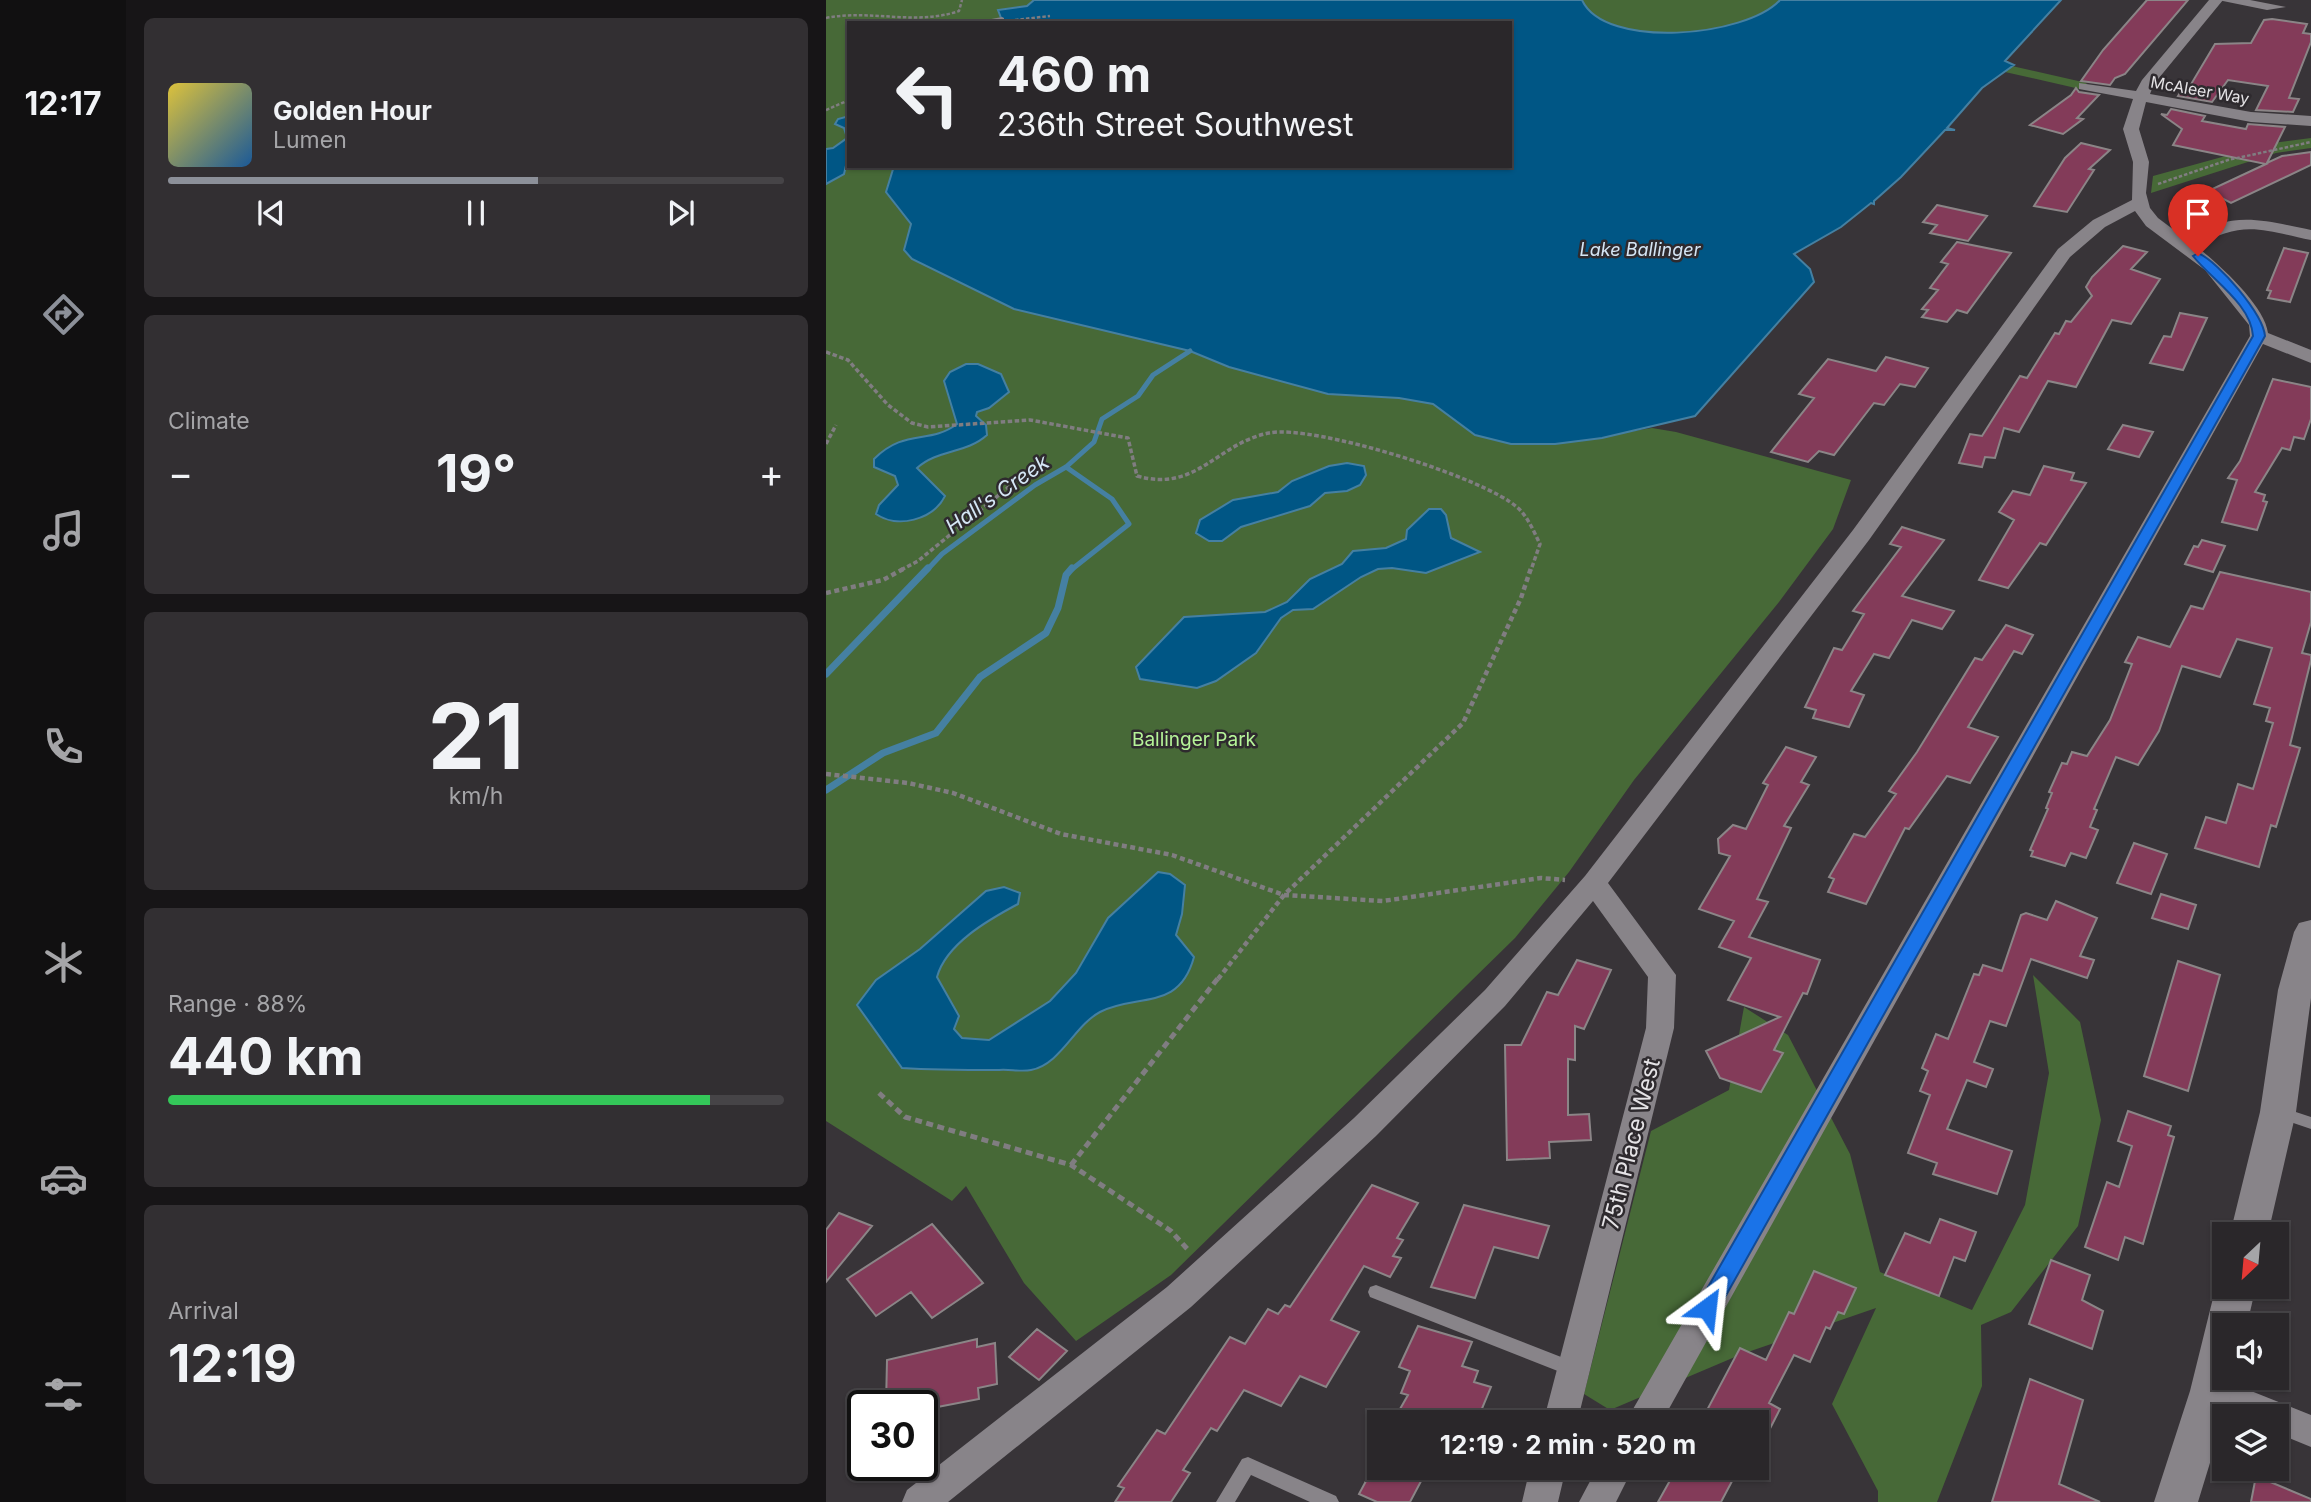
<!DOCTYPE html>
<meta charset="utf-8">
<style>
:root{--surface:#2a272a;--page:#322f32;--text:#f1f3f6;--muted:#a5a5a8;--line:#464447;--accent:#8c9099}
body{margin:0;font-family:Inter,sans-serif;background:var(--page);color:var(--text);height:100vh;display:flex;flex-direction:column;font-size:26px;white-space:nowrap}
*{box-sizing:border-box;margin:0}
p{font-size:23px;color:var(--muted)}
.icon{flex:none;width:38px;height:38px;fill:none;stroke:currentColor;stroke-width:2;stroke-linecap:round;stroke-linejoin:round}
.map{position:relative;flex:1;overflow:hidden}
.sheet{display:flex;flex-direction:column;gap:18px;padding:18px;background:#171517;width:700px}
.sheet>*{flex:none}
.banner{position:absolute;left:21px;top:21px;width:665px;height:147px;border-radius:0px;box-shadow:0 2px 5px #0004,0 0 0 2px var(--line);background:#2a272a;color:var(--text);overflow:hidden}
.needle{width:46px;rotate:206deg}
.fabs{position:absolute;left:1386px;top:1222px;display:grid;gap:14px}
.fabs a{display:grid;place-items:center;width:77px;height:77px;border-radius:0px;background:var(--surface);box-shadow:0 2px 5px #0004,0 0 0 2px var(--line);font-size:35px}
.speed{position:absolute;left:21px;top:1390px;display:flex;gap:14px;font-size:35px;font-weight:700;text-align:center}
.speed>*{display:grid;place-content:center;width:91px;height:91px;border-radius:50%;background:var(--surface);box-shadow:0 2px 5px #0004,0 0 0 2px var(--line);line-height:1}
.speed .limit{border:4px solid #111;border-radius:10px;background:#fff;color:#111}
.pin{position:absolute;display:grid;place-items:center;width:60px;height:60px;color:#fff;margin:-72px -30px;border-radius:50% 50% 50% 0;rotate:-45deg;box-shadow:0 0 7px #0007}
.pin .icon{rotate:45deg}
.me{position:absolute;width:77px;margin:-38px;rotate:30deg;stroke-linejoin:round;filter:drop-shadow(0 0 5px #0008)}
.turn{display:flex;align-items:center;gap:24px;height:147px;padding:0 35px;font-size:32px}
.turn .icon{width:91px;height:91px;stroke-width:2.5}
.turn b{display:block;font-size:49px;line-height:60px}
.big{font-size:52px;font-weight:700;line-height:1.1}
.sheet .widget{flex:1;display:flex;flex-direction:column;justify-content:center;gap:10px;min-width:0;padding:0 24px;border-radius:10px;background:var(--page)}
.sheet .dial{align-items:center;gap:0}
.dial b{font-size:91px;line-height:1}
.song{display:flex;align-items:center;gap:21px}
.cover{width:84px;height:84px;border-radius:10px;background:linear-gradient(135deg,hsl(50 70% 55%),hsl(210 70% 35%))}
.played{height:7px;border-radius:4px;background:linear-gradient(90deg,var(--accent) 60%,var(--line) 60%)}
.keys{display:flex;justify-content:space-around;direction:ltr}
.heat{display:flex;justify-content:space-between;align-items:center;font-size:38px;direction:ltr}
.charge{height:10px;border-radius:5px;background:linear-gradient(90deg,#34c759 88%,var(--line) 0)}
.trip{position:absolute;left:541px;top:1410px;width:402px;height:70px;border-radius:0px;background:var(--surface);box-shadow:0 2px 5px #0004,0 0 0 2px var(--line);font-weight:700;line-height:70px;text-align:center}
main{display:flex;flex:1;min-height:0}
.dock{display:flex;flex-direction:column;width:126px;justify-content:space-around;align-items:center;background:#111011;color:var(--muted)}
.dock .icon{width:49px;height:49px}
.dock .active{color:var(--accent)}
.dock b{font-size:32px;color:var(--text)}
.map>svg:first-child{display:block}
.green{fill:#476937}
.water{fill:#005685;stroke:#4580a2;stroke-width:2}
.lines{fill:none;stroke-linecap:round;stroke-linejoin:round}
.stream-far1{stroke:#4580a2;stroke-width:5}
.stream{stroke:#4580a2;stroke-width:7}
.building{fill:#833b59;stroke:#8b8587;stroke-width:2}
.path-far3{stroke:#807d81;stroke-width:2.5;stroke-dasharray:3.5 2;stroke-linecap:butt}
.path-far2{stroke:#807d81;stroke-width:3.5;stroke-dasharray:4.5 2.5;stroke-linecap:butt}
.path-far1{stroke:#807d81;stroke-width:4.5;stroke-dasharray:5 3.5;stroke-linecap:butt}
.path{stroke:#807d81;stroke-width:5;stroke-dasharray:7 4.5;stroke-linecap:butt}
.service{fill:#888489;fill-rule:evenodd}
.minor{fill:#888489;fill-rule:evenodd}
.tertiary{fill:#888489;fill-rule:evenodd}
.route{fill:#1a73e8;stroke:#114b97;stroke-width:2}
.labels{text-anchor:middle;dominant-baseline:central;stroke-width:5;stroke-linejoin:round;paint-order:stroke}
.far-street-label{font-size:16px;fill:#e5e3e6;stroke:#2e2a2e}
.far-water-label{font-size:18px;font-style:italic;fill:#d5e6f5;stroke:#2e2a2e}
.park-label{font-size:19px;fill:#b5f398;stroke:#2e2a2e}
.water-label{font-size:21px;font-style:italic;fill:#d5e6f5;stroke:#2e2a2e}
.near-street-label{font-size:23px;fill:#e5e3e6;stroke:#2e2a2e}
</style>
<main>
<nav class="dock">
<b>12:17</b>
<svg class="icon active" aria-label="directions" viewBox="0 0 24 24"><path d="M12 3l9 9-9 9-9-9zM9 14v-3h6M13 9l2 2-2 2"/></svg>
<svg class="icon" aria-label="music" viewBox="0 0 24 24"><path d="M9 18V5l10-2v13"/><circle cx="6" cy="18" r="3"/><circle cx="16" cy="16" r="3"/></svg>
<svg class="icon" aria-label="phone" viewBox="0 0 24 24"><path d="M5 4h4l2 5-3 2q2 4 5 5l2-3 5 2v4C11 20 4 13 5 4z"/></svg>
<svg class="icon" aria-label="climate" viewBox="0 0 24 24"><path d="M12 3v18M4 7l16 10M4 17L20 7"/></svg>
<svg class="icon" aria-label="car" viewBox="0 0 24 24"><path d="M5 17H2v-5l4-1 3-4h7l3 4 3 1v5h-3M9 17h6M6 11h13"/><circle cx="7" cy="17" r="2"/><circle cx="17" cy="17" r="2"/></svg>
<svg class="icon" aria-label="filters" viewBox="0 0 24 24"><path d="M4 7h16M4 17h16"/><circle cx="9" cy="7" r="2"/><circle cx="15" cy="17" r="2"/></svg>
</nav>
<section class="sheet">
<div class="widget">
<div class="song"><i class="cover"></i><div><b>Golden Hour</b><p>Lumen</p></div></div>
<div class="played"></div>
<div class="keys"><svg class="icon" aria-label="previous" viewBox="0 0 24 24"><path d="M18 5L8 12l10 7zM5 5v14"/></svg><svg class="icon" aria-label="pause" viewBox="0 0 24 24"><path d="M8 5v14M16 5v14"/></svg><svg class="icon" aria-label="next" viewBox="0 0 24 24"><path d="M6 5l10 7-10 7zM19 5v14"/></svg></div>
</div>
<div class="widget"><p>Climate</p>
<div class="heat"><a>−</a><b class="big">19°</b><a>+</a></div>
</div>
<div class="widget dial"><b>21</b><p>km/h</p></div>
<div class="widget"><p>Range · 88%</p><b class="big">440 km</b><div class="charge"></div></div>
<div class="widget"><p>Arrival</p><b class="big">12:19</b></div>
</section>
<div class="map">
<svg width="1485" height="1502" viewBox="0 0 1485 1502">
<rect width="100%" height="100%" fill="#383438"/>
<path class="green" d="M0,0h211l-10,6 -29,4 5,13h-154v143h45l1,39 16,19 -7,26 8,9 127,56 151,36 39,16 99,27 71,4 34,6 42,31 80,9 97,-16 24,4 175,48 -18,49 -54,73 -145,178 -65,92 -54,66 -344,337 -95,66 -52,-58 -58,-97 -14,15 -126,-80z
M756,0h198c-34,37 -175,50 -198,0z
M1186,66l75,17 -7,6 -75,-17z
M1485,138v10l-35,5 -125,40 2,-17 120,-33z
M1207,975l47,47 21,98 -23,106 -67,86 -30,13 1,61 -45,116h-59v-11l-46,-87 44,-96 -134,46 -132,56 -26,-16 67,-263 78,-41 15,-83 44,28 62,119 30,118 92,38 53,-105 24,-132z"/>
<path class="water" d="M208,0h548c23,50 164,37 198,0h281l-56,61 9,4 -32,23 -35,40 8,2h-10l-44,47 -27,24v3l-3,-1 -30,24 -47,27 16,15 4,13 -119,134 -93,22 -47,6h-44l-36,-9 -42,-31 -34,-6 -71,-4 -99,-27 -39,-16 -176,-42 -102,-50 -8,-9 7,-26 -25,-32 8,-26h616v-143h-507l-5,-13 29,-4z
M23,116v37l-5,21 -18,10v-35l7,-1 14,-10 -3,-10 -9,-4 3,-5z
M140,364h12l23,10 8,18 -20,16 -12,4 -1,4 10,9 1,10c-21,19 -49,14 -70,33l28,28c-12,24 -48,33 -69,18l3,-9 19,-20 -3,-9 -21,-9v-8c31,-31 55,-14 83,-35l-13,-43 6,-9z
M521,463l17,3 2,9 -6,10 -13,6 -22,2 -15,13 -69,21 -19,14h-13l-13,-8 4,-13 33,-20 45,-8 14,-11 37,-15z
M603,509h12l5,6 5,23 29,14 -54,21 -34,-5 -14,1 -17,8 -48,32 -20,1 -12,8 -25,35 -40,28 -19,7 -57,-9 -4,-12 48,-50 81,-5 22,-10 23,-23 32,-15 11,-13 33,-3 20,-9 1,-9z
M332,872l12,2 15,11 -3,29 -6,21 18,22c-15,55 -57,36 -94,55 -26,14 -39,52 -69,58 -10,2 -22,-1 -32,0 -33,0 -64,0 -97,-2l-45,-63 19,-25 44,-31 66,-58 18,-4 16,6 -2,11c-30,16 -72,40 -81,73l22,39 -5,13 8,9 27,2 61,-39 26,-28 32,-55z"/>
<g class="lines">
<path class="stream-far1" d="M240,467l46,32 17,25 -58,46
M101,570l15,-16 93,-69 31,-18 28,-25 8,-23 36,-23 15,-21 37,-24"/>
<path class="stream" d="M0,674l102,-106
M0,790l57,-37 53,-20 44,-56 66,-44 12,-25 8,-33 6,-7"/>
</g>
<path class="building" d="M1321,0h41l-63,74 -10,4 -5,7 -29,-4 22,-31z
M1446,19l35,5 -4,9 8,1v8l-22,56 10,1 -6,13 -37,-2 12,-24 -40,-6 -16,22 -34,-6 7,-11 5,1 25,-42 36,-1 13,-23z
M1250,88l3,4 20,3 -22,23 6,1 -20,15 -33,-9 41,-30z
M1345,109l34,7 -3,5 44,8 2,-5 37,3 -18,36 15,-7 29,-4v13l-80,38 -23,-12 58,-27 -93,-19 9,-16 -21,-15 6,1z
M1255,143l29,7 -21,19 5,1 -27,42 -33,-6 31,-48z
M1111,205l50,11 -19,25 -38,-8 7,-8 -14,-3z
M1131,242l54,11 -44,60 -10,-3 -10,12 -25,-5 6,-7 -6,-1 16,-19 -8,-2 18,-24 -7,-2z
M1297,246l24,6 -16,17 29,10 -29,45 -19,-4 -36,67 -28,-6 -29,51 -15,-4 -9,30 -10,-1 -3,10 -23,-4 11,-29 12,2 38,-60 7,2 28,-45 4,1 7,-13 5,1 21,-26 -6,-9 6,-10z
M1458,248l24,5 -18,49 -22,-4 3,-7 -4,-1z
M1354,313l27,5 -24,52 -33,-7 14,-27 7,1z
M1060,357l42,11 -13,19 -15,-3 -16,21 -10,-2 -40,52 -15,-4 -11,11 -37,-10 43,-54 -15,-4 29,-35 48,12z
M1447,379l38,8v32l-7,20 -10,-2 -4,13 -8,-2 -27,44 10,3 -2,6 4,1 -10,28 -35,-8 15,-42 -9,-2 12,-17z
M1297,425l30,7 -14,25 -31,-8z
M1218,466l30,7 -3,7 15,3 -40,62 -6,-2 -32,45 -29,-8 35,-60 -15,-8 14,-21 17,4z
M1076,527l42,13 -42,56 52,15 -12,18 -30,-9 -23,38 -15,-4 -23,37 13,4 -15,32 -36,-9 3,-8 -11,-3 29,-59 8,2 22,-36 -11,-3 48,-64 -11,-3z
M1376,540l23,6 -12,26 -28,-8 9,-18 4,1z
M1394,572l91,20v30l-9,31 9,2v5l-21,85 10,3 -24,79 -5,-2 -12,42 -64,-19 11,-31 20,6 12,-39 15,5 20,-66 -7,-2 4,-13 -16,-4 18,-56 -35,-9 -17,38 -38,-11 -23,65 -21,34 -22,-8 -22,52 3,1 -7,17 8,3 -12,28 -15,-5 -6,13 -34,-10 2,-5 -3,-1 18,-41 -2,-1 6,-15 -3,-1 13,-29 5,1 5,-12 15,4 23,-36 22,-56 -7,-2 13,-25 32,10 21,-41 12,3z
M1180,625l27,10 -11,19 -8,-3 -46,76 30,10 -28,46 -23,-7 -38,53 -4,-1 -39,76 -38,-12 6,-13 -5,-2 25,-43 11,3 31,-43 -7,-3 28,-39 58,-94 7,2z
M960,747l30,10 -15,25 8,3 -25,41 7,2 -34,71 11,3 -19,35 71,23 -13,34 -4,-1 -29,57 9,3 -22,39 -41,-14 -14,-27 74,-34 -52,-17 23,-42 -32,-11 15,-26 -35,-12 31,-53 -11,-3 -1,-14 15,-14 13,4 22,-44 -5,-2z
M1308,843l33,11 -16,40 -34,-11z
M1335,894l35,11 -8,24 -36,-11z
M1230,901l41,17 -17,38 14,4 -7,18 -56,-19 -25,67 -16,-5 -16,41 19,7 -7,18 -19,-7 -20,49 65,22 -15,43 -64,-20 4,-11 -29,-10 22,-58 -10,-4 8,-20 -6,-3 14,-34 12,5 26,-65 5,1 4,-10 19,6 19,-56 5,-2 21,7z
M751,960l34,10 -27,59 -9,-3v34l-7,-1v56l21,-1 2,26 -42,2 1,16 -43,2 -2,-115h16l26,-53 11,3z
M1352,961l42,14 -32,116 -44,-15z
M1302,1111l43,15 -3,9 6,2 -31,107 -18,-7 -7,23 -33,-13 22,-65 12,5 13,-41 -14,-5z
M546,1185l46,18 -21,35 6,2 -10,16 8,2 -11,19 -26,-11 -33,54 28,12 -33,55 -26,-11 -19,30 -37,-16 -27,41 -6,-3 -28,42 7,3 -19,29h-56l9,-14 -6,-2 39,-56 8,4 65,-97 15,7 23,-35 10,5 7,-9 5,2z
M638,1205l85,21 -11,32 -44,-11 -19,51 -44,-11z
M13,1213l33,13 -46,56v-52z
M1114,1219l36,13 -11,29 -11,-4 -15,39 -54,-21 20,-42 25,10z
M106,1224l51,59 -51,35 -21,-26 -35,24 -29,-37z
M1225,1260l39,15 -8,25 21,11 -11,38 -63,-25z
M988,1271l42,17 -12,26 -6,-2 -8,17 -4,-2 -16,35 -16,-7 -25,48 11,6 -23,45v-31h-30l-21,-11 34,-64 26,12 23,-48 5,2z
M592,1326l54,16 -10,24 16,5 -4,11 17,5 -15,36h-84l16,-28 -7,-2 9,-22 -11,-4z
M211,1329l30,22 -28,29 -30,-23z
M151,1339v8l18,-4 2,41 -19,4 1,11 -57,11v-5h-36l1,-45z
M1204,1379l53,21 -24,84 41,18h-108z
M547,1468h55l-18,34h-33l-18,-8z
M851,1468h62l-18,34h-63z
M1430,1476l55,23v3h-60z"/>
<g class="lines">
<path class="path-far3" d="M0,18c45,-9 89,8 133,-7l3,-11
M189,20l35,-4
M0,110l23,-10
M1332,184l70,-24 83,-18"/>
<path class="path-far2" d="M0,352l22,8 40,45 24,18 16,4 102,-7 98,18 9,38c60,17 80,-33 132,-43 44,-9 215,44 249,75 10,9 16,24 22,36l-9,26
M0,444l10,-19
M75,570l17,-9 109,-89"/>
<path class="path-far1" d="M0,593l57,-13 22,-12
M0,774l82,9 45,10 108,41 111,21 112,40 99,6 158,-23 24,2
M392,979l66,-84 179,-172 58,-125 10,-30"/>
<path class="path" d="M53,1093l26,24 166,48 100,66 19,21
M245,1165l148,-188"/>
<path class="service" d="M1392,0h32l36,7 -19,3z
M176,17l2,1v2l-34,3z
M1455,1107l30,10v12l-35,-12 -2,-4 2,-4z
M550,1285l203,79 2,5 -2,5 -6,3 -203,-80 -2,-5 2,-5z
M422,1457l88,39 3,6h-29l-59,-27 -16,27h-19l26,-43z"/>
<path class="minor" d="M1383,0h14l-69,84 -4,10 101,18 60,4v10l-60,-4 -105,-20 -7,27 10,33 -3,31 4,15 8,10 28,21c46,-29 75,-19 125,-9v10c-48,-10 -70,-21 -114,7 21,16 68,59 71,86l43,17v13l-48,-19 -602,1079h-36l625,-1087 -1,-11 -44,-55 -59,-44 -11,-15 -30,16 -35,30 -201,283 -261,343 68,92 -2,53 -97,395h-34l103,-395 2,-51 -55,-76 -88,105 -129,130 -185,171 -243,195h-46l5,-12 260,-203 187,-169 131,-128 100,-114 268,-346 205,-281 35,-29 39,-20 1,-38 -10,-33 10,-30 -54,-10v-6l57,8 6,-11z
M1385,1375l100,40v32l-34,-14v-17h-44l-34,-14 -5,-11 5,-11z
M704,1468h36l-8,34h-36z
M771,1468h36l-17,34h-37z"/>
<path class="tertiary" d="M1485,920v78l-15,114 -28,122h-38l30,-122 18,-122 16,-58 5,-9z
M1398,1273v13h32l-9,39h-23v52h11l-3,14 -34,111h-44l36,-111 26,-105z"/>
</g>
<path class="route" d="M1372,253c21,9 65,61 67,83l-550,979 -8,2 -7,-2 -4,-7 4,-7 553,-965c-2,-32 -41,-56 -60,-80z"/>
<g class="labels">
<g class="far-street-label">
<text transform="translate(1374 90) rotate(10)">McAleer Way</text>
</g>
<g class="far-water-label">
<text x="814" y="249">Lake Ballinger</text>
</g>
<g class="park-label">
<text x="368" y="739">Ballinger Park</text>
</g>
<g class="water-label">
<text transform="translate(171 494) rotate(-35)">Hall's Creek</text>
</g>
<g class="near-street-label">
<text transform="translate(805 1144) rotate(-76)">75th Place West</text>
</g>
</g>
</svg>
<div class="fabs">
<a><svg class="needle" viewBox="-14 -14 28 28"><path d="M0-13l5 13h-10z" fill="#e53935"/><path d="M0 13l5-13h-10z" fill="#a5a5a8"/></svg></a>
<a><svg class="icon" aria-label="sound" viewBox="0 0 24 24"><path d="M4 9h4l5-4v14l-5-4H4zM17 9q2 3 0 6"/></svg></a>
<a><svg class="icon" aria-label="layers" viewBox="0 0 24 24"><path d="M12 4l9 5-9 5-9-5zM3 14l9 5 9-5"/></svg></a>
</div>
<div class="speed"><div class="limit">30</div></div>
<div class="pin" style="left:1372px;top:256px;background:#d93025"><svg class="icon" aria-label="arrive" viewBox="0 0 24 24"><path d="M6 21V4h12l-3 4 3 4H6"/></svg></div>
<svg class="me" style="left:881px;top:1308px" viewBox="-20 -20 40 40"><path d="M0-17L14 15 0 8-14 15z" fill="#1a73e8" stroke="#fff" stroke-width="4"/></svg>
<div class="trip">12:19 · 2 min · 520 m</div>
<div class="banner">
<div class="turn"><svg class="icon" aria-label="left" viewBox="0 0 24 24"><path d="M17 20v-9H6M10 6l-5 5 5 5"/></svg><div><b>460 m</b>236th Street Southwest</div></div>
</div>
</div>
</main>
